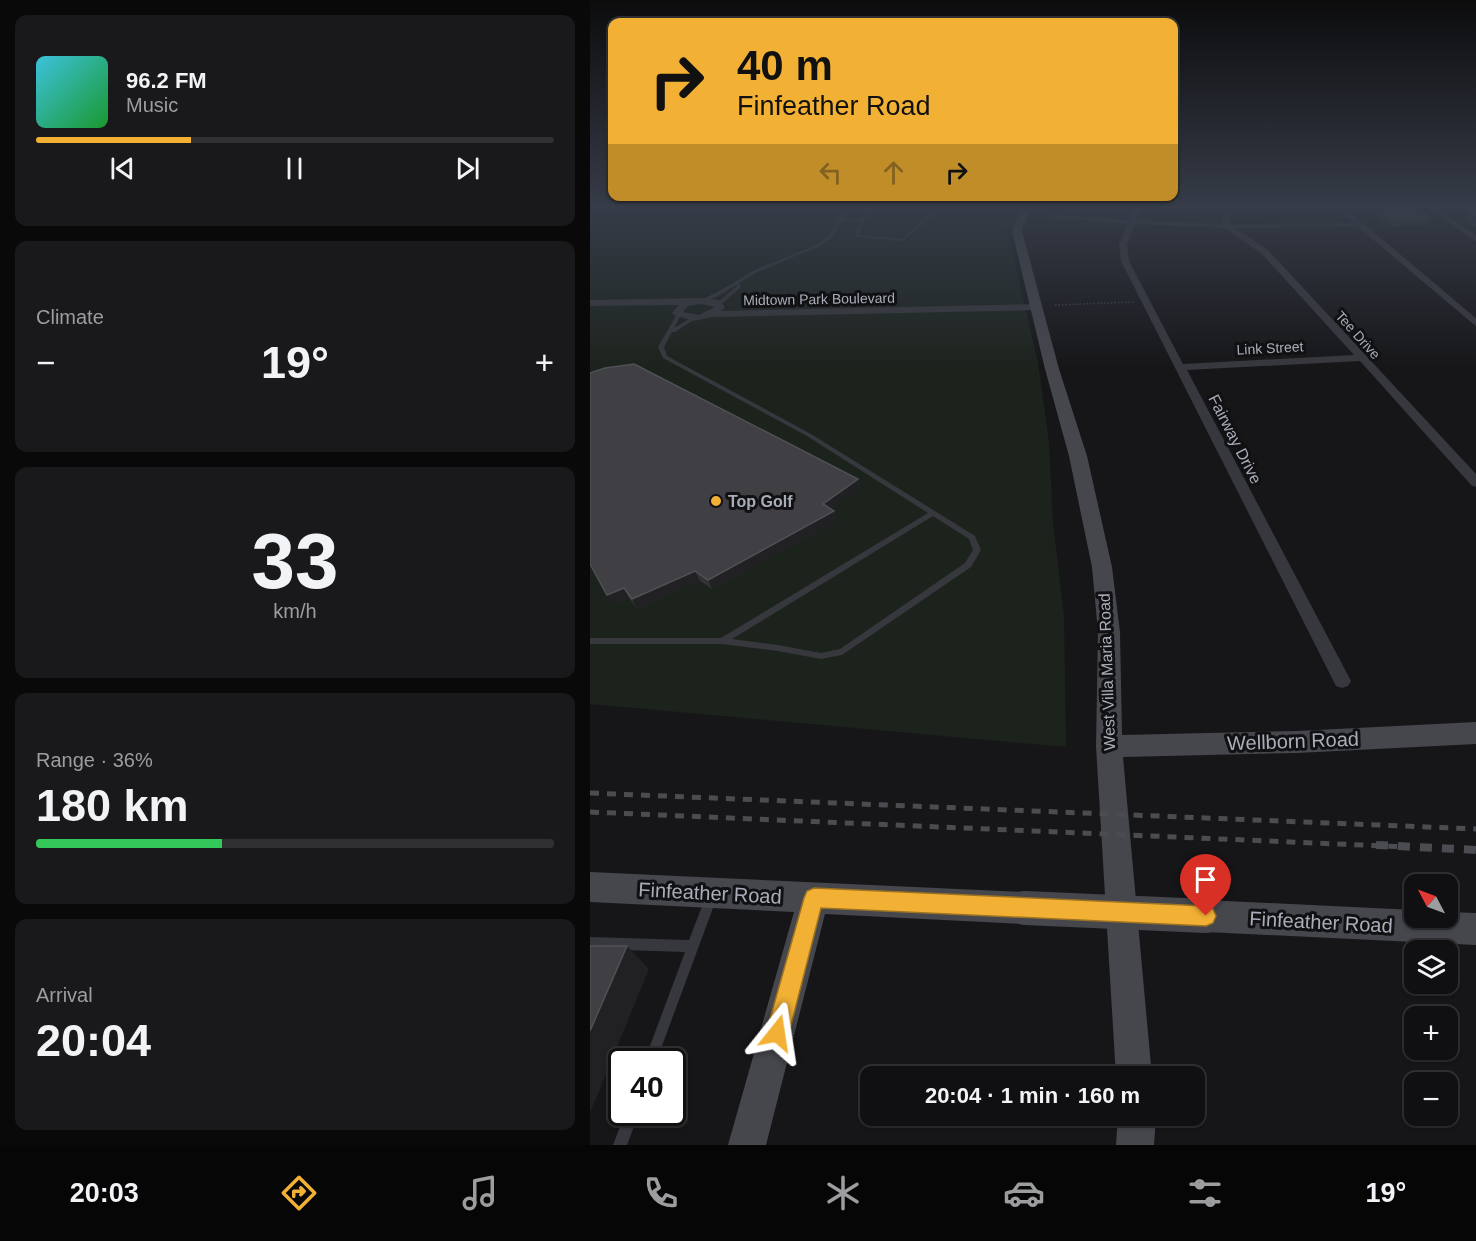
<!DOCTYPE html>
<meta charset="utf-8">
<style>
:root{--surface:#101012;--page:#19191b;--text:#f1f3f6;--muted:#9c9d9f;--line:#303032;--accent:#f2b134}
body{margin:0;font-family:Helvetica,sans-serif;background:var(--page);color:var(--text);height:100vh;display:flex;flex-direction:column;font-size:22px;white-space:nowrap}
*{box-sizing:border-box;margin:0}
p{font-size:20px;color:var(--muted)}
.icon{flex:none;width:33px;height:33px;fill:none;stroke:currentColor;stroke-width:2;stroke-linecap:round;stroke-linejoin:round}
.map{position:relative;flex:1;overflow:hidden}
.sheet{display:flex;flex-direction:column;gap:15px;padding:15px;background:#09090a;width:590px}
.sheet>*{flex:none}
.hud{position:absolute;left:18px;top:18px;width:570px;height:183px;border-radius:12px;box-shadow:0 2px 4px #0004,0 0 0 2px var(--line);background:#f2b134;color:#111;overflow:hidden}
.needle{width:39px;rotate:311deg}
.buttons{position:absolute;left:814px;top:874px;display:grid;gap:12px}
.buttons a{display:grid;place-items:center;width:54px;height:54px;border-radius:12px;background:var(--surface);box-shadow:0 2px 4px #0004,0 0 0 2px var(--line);font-size:30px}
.speed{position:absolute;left:18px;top:1048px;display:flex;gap:12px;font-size:30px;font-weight:700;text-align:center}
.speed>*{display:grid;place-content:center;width:78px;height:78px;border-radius:50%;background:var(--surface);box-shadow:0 2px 4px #0004,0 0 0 2px var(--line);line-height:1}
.speed .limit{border:3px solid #111;border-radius:9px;background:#fff;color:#111}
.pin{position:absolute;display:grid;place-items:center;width:51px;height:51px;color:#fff;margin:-62px -26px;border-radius:50% 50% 50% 0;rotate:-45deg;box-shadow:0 0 6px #0007}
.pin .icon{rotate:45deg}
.me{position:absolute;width:66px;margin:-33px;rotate:15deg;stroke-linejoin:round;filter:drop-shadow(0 0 4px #0008)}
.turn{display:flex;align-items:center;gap:21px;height:126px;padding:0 30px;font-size:27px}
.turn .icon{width:78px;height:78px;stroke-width:2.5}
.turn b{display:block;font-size:42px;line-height:51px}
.lanes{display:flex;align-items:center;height:57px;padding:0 30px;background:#0003;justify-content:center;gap:30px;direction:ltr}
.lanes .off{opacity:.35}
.big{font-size:45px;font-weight:700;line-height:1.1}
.sheet .widget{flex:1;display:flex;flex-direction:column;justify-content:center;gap:9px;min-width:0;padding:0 21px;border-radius:12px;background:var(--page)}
.sheet .dial{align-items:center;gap:0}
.dial b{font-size:78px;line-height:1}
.song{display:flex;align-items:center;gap:18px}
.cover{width:72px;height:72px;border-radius:9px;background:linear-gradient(135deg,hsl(190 70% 55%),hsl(130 70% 35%))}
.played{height:6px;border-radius:3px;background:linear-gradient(90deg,var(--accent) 30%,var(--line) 30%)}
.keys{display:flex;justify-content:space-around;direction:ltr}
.heat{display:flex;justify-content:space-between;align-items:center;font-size:33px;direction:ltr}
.charge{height:9px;border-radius:4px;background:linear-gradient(90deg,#34c759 36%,var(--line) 0)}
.trip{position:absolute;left:270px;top:1066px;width:345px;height:60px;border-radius:12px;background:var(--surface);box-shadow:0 2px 4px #0004,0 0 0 2px var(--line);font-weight:700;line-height:60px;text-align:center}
.dock{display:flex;height:96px;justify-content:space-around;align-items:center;background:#060607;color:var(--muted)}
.dock .icon{width:42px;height:42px}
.dock .on{color:var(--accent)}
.dock b{font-size:27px;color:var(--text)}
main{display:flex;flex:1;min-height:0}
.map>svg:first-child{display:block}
.green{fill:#1c231d}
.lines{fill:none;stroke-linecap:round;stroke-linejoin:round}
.path{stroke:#3d3f44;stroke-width:1.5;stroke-dasharray:1.5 2;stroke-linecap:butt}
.lane{fill:#37383d;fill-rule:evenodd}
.street{fill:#37383d;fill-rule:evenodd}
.secondary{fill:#45474d;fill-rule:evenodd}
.rail-far1{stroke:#4a4c52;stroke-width:5;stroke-dasharray:9 8;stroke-linecap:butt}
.rail{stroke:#4a4c52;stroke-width:8;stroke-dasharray:12 10;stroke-linecap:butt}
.secondary-bridge{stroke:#45474d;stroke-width:34}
.wall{fill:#323236}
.shaded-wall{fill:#212124}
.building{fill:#3f3f44;stroke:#4f5156;stroke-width:1.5}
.route{fill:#f2b134;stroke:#9d7322;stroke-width:1.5}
.poi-dot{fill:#f2b134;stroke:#111113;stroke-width:2}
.labels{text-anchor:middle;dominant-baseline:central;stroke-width:6;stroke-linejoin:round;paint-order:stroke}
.far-street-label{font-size:14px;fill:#a8adb8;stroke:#111113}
.street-label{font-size:16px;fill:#a8adb8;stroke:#111113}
.poi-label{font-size:16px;font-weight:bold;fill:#a8adb8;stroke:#111113;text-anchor:start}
.near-street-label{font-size:20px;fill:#a8adb8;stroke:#111113}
</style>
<main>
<section class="sheet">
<div class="widget">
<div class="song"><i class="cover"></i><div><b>96.2 FM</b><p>Music</p></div></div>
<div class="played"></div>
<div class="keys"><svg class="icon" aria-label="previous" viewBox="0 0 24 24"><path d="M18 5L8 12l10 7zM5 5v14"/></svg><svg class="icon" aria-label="pause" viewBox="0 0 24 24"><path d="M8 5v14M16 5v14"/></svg><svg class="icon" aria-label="next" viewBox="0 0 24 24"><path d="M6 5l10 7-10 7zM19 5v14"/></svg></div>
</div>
<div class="widget"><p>Climate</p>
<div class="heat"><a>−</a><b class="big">19°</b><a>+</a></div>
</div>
<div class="widget dial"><b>33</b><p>km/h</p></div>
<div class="widget"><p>Range · 36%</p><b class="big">180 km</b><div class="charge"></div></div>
<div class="widget"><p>Arrival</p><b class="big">20:04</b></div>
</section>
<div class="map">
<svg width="887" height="1145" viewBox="0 0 887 1145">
<rect width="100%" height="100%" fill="#161618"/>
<path class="green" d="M0,208h429l-12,21 31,133 11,80 4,81 11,93 2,131 -476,-43z"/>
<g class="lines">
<path class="path" d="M465,305l79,-3"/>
<path class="lane" d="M253,208h4l-5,11h19l4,-11h4l-11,27 44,4 33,-31h4l-36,33 -48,-4 5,-16h-19l-7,14 -14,11 -63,26 -18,11 2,4 -21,18 -4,-1 21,-18 -1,-1c-10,6 -26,18 -37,16l20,-10 36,-21 63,-26 13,-11z
M87,314l4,1 -7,13 20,-12 4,1 -23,15h-3l-8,15 3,9 144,78 164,102 6,14 -10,17 -129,88 -21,4 -43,-8 -56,-7h-132v-6h131l207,-125 -121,-77 -144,-78 -5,-11zM343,516l36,23 4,11 -8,13 -125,86 -19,4 -43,-8 -46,-6z
M120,894l4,2 2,4 -60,162h-12l41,-110 -95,-3v-12l99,3 17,-44z
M35,1113h14l-12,32h-14z"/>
<path class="street" d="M544,208h7l-4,12 85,4 3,-16h7l-3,16 124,-1 -16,-15h8l132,111v8l-119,-100 -123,1 33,22 209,225v12l-5,-1 -112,-125 -173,9 164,311 -3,5 -6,2 -6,-2 -215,-425 -2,-17 9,-20 -77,-6 -4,-2 4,-2 78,6zM545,224l90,4 37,26 92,101 -171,9 -54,-103 -2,-17z
M838,208h8l41,28v6z
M111,298l18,2 6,7 -4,4 316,-7 5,3 -5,3 -325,7 -19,4 -19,-6 -2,-2 7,-8 -89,1v-6zM111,304l14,3 -16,8 -16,-3 5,-6z"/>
<path class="secondary" d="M433,208h10l-11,20 1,7 36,134 28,87 25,111 8,65 2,103 175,-4 180,-9v22l-180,9 -174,4 29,320h-36l-20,-331 2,-114 -6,-65 -23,-111 -24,-87 -32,-134 -1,-7z
M0,872l435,20 11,5 5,11 -5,11 -11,5 -200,-10 -59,231h-38l66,-233 -204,-10z
M616,900l209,10v8h33v-6l29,1v32l-271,-13 -11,-5 -5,-11 5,-11z
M528,1116h38l-2,29h-38z"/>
<path class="rail-far1" d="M0,793l887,36
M0,812l818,35"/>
<path class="rail" d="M786,845l101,5"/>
<path class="secondary-bridge" d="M435,908l181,8"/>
</g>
<path class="wall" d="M764,208h15l-1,4h-10z
M787,208h39l4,4v1l10,5 -3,7 -36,1 -8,-5 1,-1h-2l-7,-6z
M878,210h9v18l-13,-8z
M0,373l268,106 2,9 -29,21 3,2 2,10 -124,68 -12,-8 -63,28 -8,-11 -17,7z"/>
<path class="shaded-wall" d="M268,479l2,9 -34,25 -3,-9z
M244,511l2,10 -124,68 -4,-9z
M105,571l5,10 -63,28 -5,-10z
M34,588l5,10 -17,7 -5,-10z
M37,946l22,23 -59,144v-82z"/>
<path class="building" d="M788,208h38l4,4h-17l-5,-3 3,3 -17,1z
M878,210h9v5z
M832,213l8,5 -37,1 -8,-5z
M44,364l224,115 -35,25 11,7 -126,69 -13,-9 -63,28 -8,-11 -17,7 -17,-31v-191l15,-5z
M0,946h37l-37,85z"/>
<linearGradient id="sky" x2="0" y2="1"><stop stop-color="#0c0c0d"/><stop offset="0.56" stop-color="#363c48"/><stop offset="1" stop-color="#363c48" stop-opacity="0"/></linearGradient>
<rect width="887" height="369" fill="url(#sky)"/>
<path class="route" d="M224,888l392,18 7,3 3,7 -3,7 -7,3 -385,-18 -32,125 -4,8 -8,3 -8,-3 -3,-8 38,-135 3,-7z"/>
<circle class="poi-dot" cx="126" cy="501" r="6"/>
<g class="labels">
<g class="far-street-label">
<text transform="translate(229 299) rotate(-1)">Midtown Park Boulevard</text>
<text transform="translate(768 335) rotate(48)">Tee Drive</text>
<text transform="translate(680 348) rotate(-3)">Link Street</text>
</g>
<g class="street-label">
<text transform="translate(645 439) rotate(63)">Fairway Drive</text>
<text transform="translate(517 672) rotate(-92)">West Villa Maria Road</text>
</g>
<g class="poi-label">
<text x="138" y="501">Top Golf</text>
</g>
<g class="near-street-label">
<text transform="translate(703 741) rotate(-2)">Wellborn Road</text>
<text transform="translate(120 893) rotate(3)">Finfeather Road</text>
<text transform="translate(731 922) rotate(3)">Finfeather Road</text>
</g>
</g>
</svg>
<div class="buttons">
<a><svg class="needle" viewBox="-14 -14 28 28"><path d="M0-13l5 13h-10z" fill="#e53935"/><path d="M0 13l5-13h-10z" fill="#9c9d9f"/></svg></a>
<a><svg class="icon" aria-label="layers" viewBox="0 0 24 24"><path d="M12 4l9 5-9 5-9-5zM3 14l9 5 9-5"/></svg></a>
<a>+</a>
<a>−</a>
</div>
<div class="speed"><div class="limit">40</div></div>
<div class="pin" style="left:616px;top:916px;background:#d93025"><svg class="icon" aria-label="arrive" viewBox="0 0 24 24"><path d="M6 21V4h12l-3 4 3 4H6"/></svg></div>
<svg class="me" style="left:187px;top:1033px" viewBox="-20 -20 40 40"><path d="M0-17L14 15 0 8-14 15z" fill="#f2b134" stroke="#fff" stroke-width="4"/></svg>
<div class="trip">20:04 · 1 min · 160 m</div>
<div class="hud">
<div class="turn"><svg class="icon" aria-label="right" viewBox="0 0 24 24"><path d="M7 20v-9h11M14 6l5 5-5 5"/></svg><div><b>40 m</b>Finfeather Road</div></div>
<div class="lanes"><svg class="icon off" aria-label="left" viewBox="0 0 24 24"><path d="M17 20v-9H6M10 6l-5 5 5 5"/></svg><svg class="icon off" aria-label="ahead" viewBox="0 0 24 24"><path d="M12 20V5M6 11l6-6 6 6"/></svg><svg class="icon" aria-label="right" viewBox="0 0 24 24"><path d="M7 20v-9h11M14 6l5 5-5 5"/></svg></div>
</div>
</div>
</main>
<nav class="dock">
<b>20:03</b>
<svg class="icon on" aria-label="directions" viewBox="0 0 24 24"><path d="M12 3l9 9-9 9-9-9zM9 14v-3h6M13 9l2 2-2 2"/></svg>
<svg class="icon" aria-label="music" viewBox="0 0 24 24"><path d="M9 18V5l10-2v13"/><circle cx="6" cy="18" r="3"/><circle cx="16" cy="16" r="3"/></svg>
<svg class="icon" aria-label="phone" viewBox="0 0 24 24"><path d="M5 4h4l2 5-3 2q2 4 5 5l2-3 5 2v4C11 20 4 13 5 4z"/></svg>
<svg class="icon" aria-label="climate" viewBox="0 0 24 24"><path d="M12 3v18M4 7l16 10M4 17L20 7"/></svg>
<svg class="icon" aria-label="car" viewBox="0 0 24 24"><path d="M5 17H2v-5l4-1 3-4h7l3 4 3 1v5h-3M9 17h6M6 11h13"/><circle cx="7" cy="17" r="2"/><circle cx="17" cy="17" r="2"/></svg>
<svg class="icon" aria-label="filters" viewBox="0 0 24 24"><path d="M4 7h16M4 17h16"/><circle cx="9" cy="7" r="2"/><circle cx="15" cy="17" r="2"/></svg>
<b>19°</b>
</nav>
